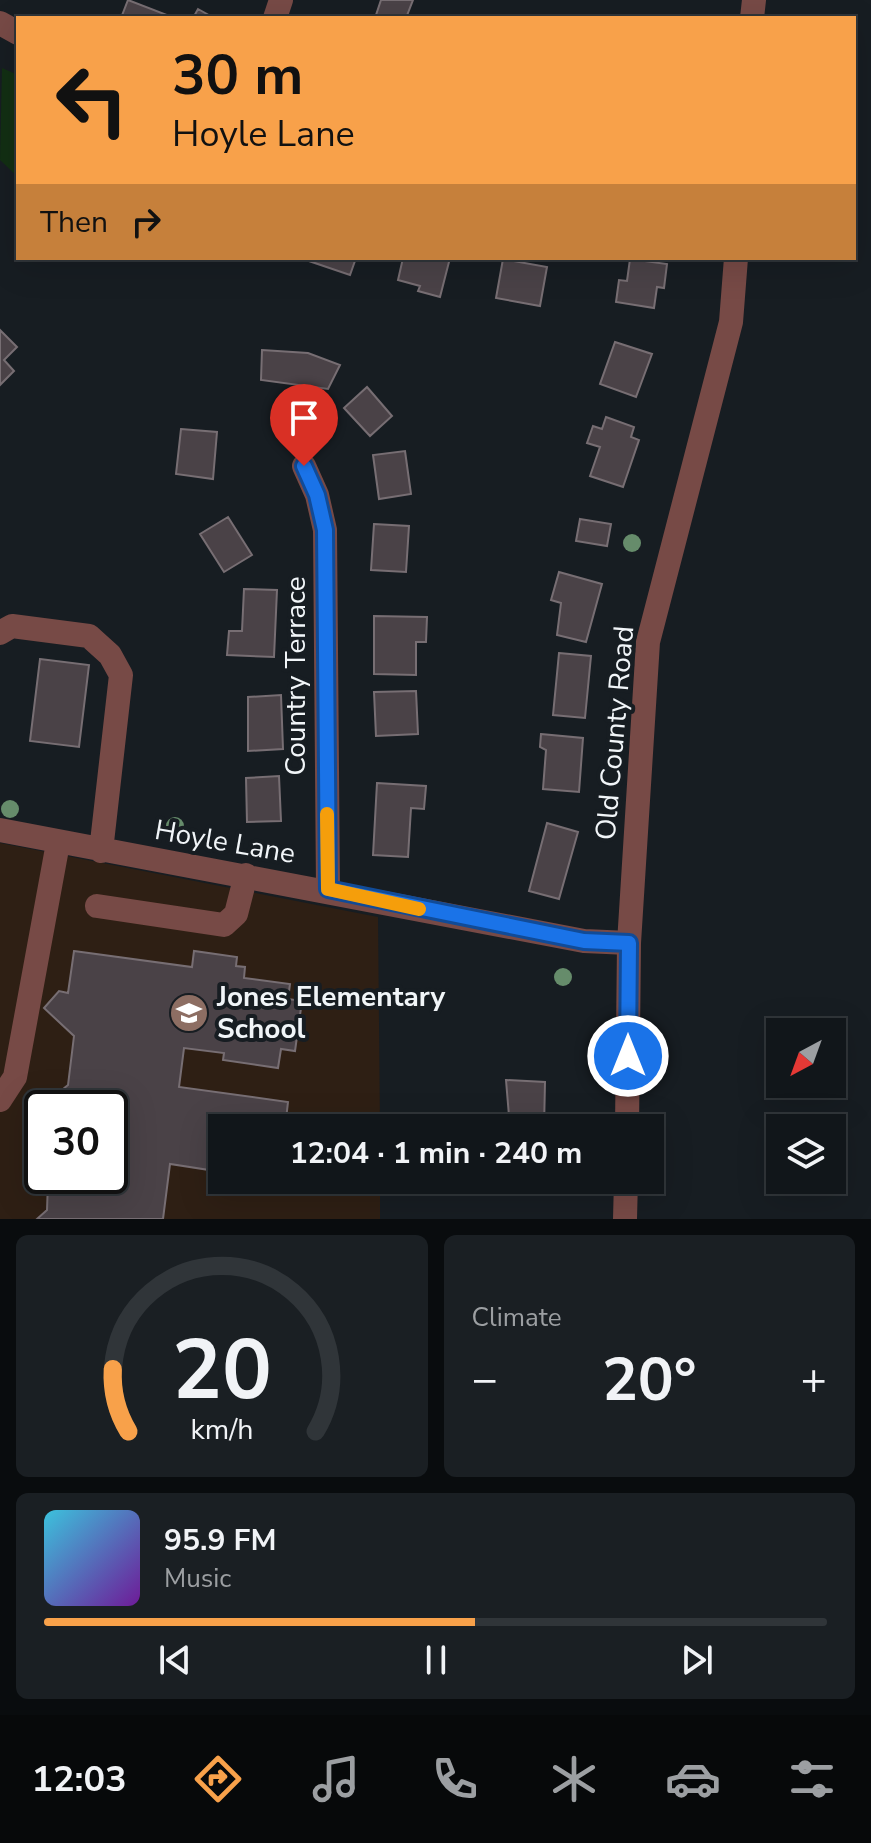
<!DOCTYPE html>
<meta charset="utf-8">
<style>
:root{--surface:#11161a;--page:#1a1f23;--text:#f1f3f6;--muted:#9c9fa2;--line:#303539;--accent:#f8a14a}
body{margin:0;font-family:"Nunito Sans",sans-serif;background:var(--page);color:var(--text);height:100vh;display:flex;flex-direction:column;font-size:30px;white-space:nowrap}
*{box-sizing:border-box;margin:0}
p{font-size:26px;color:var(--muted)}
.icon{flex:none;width:44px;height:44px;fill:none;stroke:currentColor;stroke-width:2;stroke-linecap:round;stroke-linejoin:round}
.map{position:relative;height:1219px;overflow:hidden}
.panel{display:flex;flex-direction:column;gap:16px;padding:16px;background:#090c0e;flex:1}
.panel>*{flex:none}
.top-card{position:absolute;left:16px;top:16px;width:840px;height:244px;border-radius:0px;box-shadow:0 8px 32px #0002,0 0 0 2px var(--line);background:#f8a14a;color:#111;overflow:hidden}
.needle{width:52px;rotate:221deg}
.fabs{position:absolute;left:766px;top:1018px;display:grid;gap:16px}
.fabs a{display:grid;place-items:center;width:80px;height:80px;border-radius:0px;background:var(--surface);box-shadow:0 8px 32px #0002,0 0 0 2px var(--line);font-size:40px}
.speed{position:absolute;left:24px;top:1090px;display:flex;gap:16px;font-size:40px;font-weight:700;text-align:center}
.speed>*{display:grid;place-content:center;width:104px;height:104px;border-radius:50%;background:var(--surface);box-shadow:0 8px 32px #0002,0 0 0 2px var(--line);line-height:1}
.speed .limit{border:4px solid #111;border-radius:12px;background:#fff;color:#111}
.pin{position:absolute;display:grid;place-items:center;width:68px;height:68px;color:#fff;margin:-82px -34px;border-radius:50% 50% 50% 0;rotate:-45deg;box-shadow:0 0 8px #0007}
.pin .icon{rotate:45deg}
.me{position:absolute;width:88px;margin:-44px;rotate:0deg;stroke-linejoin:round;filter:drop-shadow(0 0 6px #0008)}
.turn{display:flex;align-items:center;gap:28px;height:168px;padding:0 24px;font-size:36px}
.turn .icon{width:104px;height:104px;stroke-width:2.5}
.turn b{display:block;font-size:56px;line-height:68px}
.then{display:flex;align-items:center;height:76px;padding:0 24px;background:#0003;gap:16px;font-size:30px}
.big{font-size:60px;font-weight:700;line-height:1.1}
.panel .tile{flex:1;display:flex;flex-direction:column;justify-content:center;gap:12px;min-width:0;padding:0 28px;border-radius:12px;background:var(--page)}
.panel .dial{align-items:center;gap:0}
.dial svg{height:208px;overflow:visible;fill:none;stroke:var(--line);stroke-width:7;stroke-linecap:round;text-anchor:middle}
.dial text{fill:var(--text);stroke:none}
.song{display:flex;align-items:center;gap:24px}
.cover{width:96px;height:96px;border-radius:12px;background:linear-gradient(135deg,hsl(190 70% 55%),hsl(280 70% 35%))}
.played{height:8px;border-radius:4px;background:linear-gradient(90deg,var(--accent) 55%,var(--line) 55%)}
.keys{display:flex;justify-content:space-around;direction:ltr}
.heat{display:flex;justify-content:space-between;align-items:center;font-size:44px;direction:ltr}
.panel .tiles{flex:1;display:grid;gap:16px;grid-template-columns:1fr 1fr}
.tile:last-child{grid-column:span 2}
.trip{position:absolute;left:208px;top:1114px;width:456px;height:80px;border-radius:0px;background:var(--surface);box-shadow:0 8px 32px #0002,0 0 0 2px var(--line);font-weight:700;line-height:80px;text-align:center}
.tabs{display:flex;height:128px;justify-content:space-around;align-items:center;background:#07090a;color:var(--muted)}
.tabs .icon{width:56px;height:56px}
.tabs .active{color:var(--accent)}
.tabs b{font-size:36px;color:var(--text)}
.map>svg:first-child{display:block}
.education{fill:#2e1f14;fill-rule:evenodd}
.green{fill:#122f13}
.building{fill:#4a4247;stroke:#776e73;stroke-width:2}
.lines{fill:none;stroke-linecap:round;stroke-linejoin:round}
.minor{stroke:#774a46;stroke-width:24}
.tree{fill:#668c6b}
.route-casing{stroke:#114b97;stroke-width:20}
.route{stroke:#1a73e8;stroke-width:14}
.slow{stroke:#f59e0b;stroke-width:14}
.labels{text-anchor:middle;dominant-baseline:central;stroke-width:8;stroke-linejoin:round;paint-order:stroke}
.street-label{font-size:28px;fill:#f1f5f8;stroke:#171d22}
.poi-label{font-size:28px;font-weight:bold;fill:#f1f5f8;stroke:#171d22;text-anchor:start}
</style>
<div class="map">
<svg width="871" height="1219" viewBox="0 0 871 1219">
<rect width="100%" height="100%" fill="#171d22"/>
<path class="education" d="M0,843l378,74 2,211h-158v52h158v39h-380zM42,1108h68v68h-68z"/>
<path class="green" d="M2,68l16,7v102l-18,-17z"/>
<path class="building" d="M128,0l39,15 -1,3h-45z
M381,0h32l-7,18h-31z
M198,9l16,9h-21z
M310,258h46l-6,17 -41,-14z
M403,258h47l-10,39 -22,-6 2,-5 -22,-6z
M503,259l44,8 -7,39 -44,-8z
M630,259l37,5 -3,24 -7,-1 -3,21 -38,-6 3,-22 8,1z
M0,330l17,17 -13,13 10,11 -14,14z
M615,342l37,12 -16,43 -36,-13z
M262,350l46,3 32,12 -12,24 -67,-9z
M367,387l25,29 -22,20 -26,-28z
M606,417l28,10 -3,10 8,3 -16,47 -33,-11 10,-29 -13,-4 6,-17 9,3z
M181,429l36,3 -4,47 -37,-5z
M405,451l6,43 -32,5 -6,-44z
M228,517l24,38 -28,17 -24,-38z
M580,519l31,5 -4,22 -31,-5z
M374,524l35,2 -3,46 -35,-2z
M559,572l43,12 -16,58 -29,-7 4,-32 -10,-3z
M244,589l33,1 -3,67 -47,-2 2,-24h13z
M374,616l53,1 -1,25h-10v33l-42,-1z
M559,653l32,3 -6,62 -32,-3z
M40,659l49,6 -10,82 -49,-6z
M416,691l2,43 -42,2 -2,-44z
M281,695l2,54 -35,2v-54z
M541,734l42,4 -4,54 -36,-3 3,-39 -6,-3z
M279,776l2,45 -34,1 -1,-44z
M377,783l49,3 -2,23 -13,-1 -3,49 -35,-2z
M547,823l31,9 -19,67 -30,-8z
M74,951l118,16 2,-16 43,6 -1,9 9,1 -1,11 46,6 -2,15 14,2 -7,50 -14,-2 -3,19 -55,-8 1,-7 -40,-5 -5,39 109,15 -3,26h-63v44l-52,-8 -7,55h-126l10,-9 1,-29 -5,-5h67v-68h-51l-7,-10 16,-13 6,-49 -30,-28 15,-17 9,2z
M506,1080l39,2 -1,46h-34z"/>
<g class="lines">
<path class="minor" d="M275,18l6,-18
M752,18l2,-18
M0,23l18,10
M304,466l13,29 8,35 3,359
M0,633l12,-7 77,10 21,19 11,20 -20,176
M0,830l584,111 45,2
M97,906l127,19 12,-11 10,-39
M0,1100l15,-23 43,-234
M627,1128l2,-185 19,-301 83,-320 5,-64
M625,1219l1,-39"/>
</g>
<g class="tree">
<circle cx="632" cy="543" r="9"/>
<circle cx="10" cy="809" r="9"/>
<circle cx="175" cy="826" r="9"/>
<circle cx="563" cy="977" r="9"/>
</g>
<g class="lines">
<defs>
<path id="route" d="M304,466l13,29 8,35 3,359 256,52 45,2 -1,113"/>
</defs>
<use href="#route" class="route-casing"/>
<use href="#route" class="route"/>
<path class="slow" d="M327,814l1,75 91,20"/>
</g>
<defs>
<symbol id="school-disc" viewBox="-11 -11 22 22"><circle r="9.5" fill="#8d6e63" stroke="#171d22"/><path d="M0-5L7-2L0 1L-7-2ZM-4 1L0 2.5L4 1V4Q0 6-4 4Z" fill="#fff"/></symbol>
</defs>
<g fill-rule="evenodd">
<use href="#school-disc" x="167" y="991" width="44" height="44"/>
</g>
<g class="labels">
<g class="street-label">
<text transform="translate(296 676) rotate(-90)">Country Terrace</text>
<text transform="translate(615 733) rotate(-85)">Old County Road</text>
<text transform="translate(225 842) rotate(10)">Hoyle Lane</text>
</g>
<g class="poi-label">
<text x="217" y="997">Jones Elementary<tspan x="217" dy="32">School</tspan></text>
</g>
</g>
</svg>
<div class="fabs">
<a><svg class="needle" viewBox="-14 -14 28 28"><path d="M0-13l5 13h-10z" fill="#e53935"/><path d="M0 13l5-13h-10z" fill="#9c9fa2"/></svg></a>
<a><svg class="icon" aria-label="layers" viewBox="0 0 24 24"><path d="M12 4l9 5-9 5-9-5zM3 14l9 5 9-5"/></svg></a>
</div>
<div class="speed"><div class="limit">30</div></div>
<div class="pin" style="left:304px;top:466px;background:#d93025"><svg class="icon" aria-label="arrive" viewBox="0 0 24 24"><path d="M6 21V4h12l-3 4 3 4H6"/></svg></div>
<svg class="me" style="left:628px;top:1056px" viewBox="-20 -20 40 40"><circle r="17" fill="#1a73e8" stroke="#fff" stroke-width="3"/><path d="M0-11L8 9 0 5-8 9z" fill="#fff"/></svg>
<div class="trip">12:04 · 1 min · 240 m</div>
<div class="top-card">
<div class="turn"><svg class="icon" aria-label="left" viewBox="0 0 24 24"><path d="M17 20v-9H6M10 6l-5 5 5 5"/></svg><div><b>30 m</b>Hoyle Lane</div></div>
<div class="then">Then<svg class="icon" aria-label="right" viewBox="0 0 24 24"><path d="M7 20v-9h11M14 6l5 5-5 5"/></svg></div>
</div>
</div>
<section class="panel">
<div class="tiles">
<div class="tile dial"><svg viewBox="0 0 100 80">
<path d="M14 69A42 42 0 1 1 86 69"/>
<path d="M14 69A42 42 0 0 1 8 45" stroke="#f8a14a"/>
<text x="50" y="56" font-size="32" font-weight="700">20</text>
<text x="50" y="72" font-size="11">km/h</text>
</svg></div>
<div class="tile"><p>Climate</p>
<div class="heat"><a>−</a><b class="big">20°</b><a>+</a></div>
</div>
<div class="tile">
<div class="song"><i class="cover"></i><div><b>95.9 FM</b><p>Music</p></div></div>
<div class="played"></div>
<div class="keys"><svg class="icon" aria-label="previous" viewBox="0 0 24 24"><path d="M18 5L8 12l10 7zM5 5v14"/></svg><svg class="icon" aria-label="pause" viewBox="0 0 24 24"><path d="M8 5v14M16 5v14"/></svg><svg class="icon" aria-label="next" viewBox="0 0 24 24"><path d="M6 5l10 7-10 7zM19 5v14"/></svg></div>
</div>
</div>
</section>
<nav class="tabs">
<b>12:03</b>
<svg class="icon active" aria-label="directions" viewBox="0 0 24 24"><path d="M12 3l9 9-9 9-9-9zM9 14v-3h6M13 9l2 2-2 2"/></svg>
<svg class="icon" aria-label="music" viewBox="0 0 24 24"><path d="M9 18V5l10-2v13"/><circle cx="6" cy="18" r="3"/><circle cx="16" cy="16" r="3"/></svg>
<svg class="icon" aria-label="phone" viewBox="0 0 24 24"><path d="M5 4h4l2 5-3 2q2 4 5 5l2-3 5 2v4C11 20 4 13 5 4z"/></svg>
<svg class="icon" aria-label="climate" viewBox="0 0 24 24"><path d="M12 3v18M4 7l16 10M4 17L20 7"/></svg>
<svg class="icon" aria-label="car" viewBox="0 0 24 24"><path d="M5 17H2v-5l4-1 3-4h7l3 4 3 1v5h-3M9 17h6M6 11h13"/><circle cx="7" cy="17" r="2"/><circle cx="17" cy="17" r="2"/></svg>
<svg class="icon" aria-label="filters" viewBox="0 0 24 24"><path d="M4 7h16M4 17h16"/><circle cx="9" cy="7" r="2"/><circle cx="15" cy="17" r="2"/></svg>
</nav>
